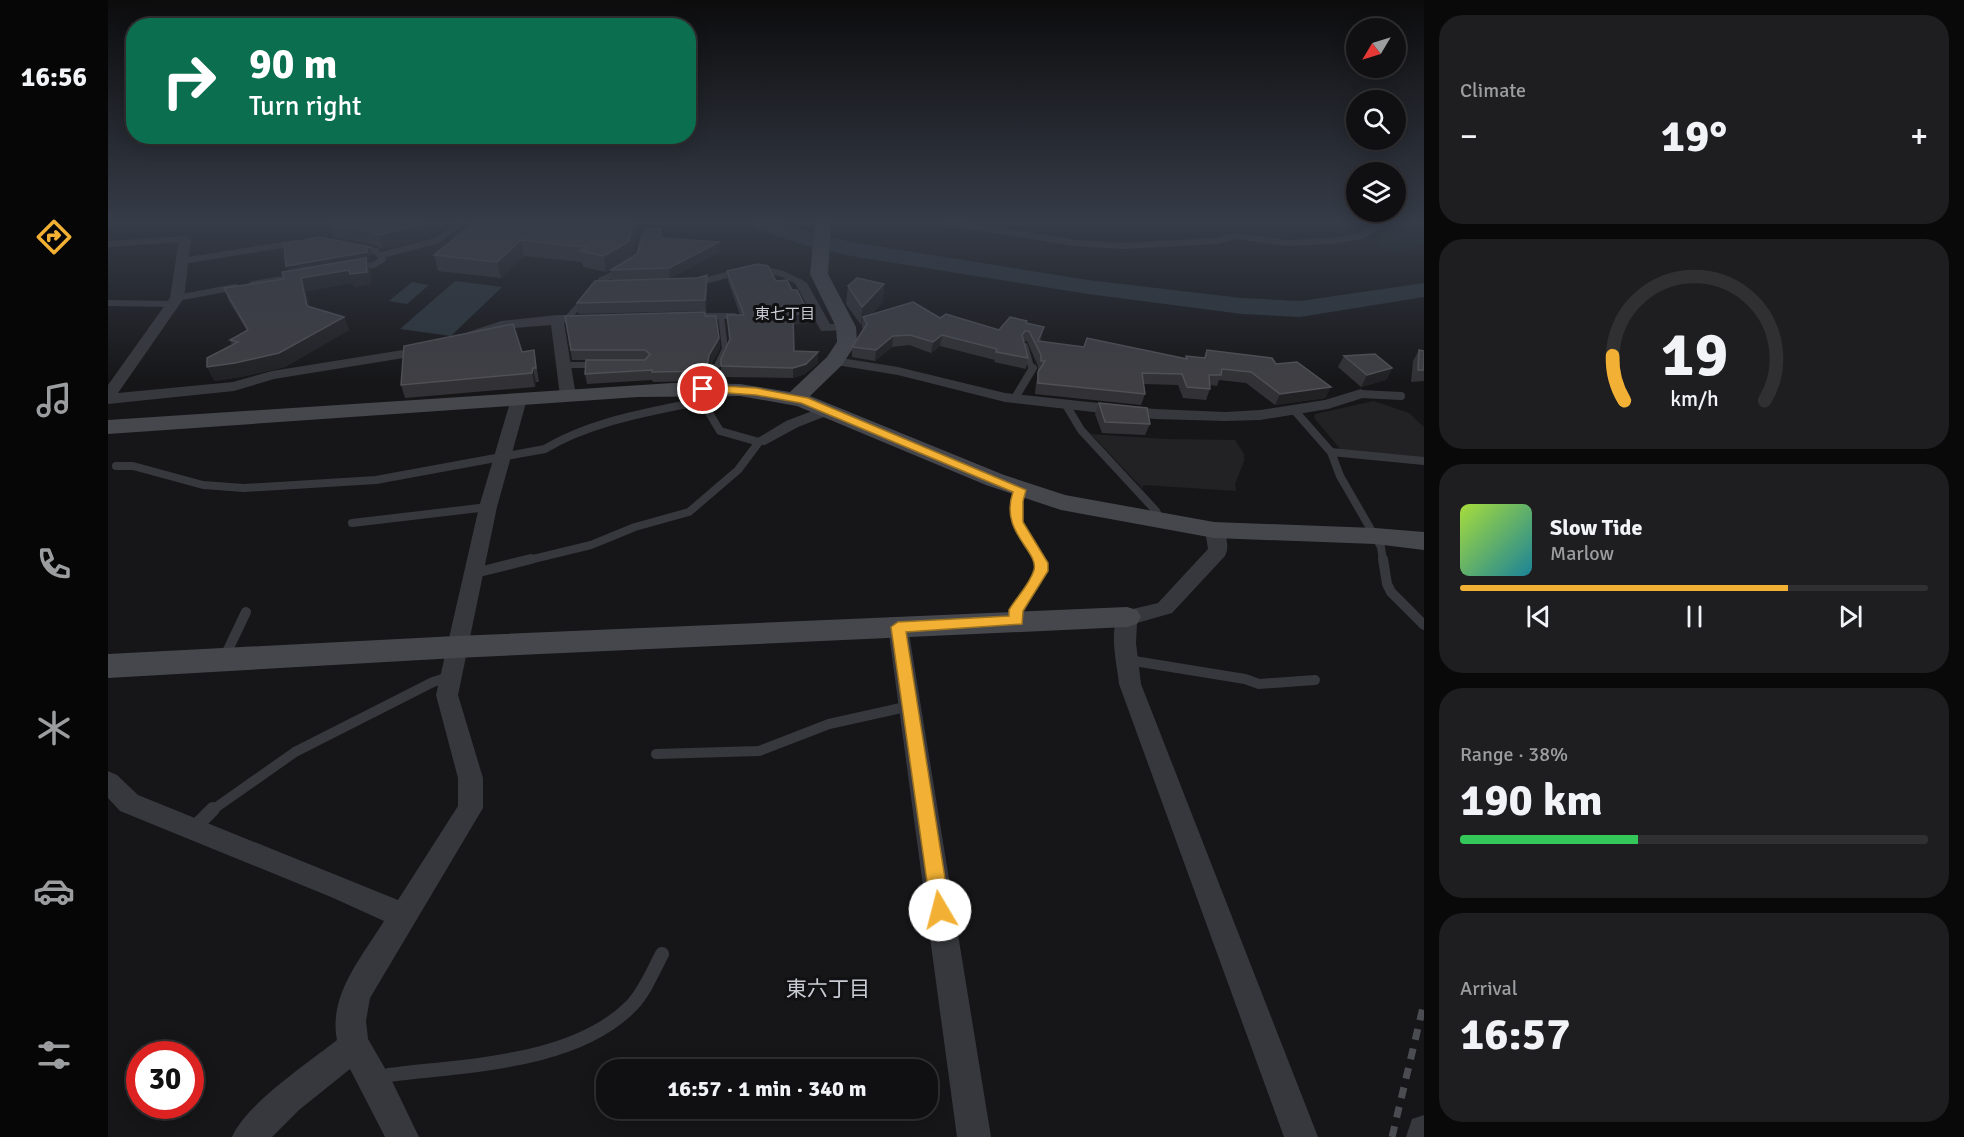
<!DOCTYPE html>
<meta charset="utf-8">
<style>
:root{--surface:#101012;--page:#1e1e20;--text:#f1f3f6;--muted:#9c9d9f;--line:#303032;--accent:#f2b134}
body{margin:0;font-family:Signika,"Noto Sans JP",sans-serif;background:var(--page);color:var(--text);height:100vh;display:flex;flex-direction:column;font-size:22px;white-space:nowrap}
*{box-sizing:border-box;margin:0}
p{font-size:20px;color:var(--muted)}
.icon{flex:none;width:33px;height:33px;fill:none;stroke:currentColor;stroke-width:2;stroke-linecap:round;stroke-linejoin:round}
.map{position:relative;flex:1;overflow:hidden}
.drawer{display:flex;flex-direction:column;gap:15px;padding:15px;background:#09090a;width:540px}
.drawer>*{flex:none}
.top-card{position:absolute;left:18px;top:18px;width:570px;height:126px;border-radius:24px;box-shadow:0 3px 15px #0003,0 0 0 2px var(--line);background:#0b6e4f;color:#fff;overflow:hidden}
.needle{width:39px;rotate:232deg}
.controls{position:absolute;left:1238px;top:18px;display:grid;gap:12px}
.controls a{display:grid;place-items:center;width:60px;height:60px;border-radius:50%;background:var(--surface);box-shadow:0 3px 15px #0003,0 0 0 2px var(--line);font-size:30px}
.speed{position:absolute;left:18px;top:1041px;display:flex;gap:12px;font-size:30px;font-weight:700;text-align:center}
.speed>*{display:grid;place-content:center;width:78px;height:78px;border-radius:50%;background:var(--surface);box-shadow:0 3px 15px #0003,0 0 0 2px var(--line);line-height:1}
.speed .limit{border:9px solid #d22;background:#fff;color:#111}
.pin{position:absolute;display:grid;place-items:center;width:51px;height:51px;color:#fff;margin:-26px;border:3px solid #fff;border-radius:50%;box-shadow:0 2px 6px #0007}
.me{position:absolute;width:66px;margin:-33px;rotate:352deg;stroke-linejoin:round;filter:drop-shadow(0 0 4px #0008)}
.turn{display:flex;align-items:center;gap:21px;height:126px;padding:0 24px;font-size:27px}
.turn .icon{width:78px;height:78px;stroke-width:2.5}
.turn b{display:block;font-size:42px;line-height:51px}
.big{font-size:45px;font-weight:700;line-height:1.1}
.drawer .widget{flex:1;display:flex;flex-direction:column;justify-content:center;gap:9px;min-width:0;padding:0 21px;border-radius:24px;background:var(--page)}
.drawer .dial{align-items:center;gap:0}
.dial svg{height:156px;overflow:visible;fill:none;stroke:var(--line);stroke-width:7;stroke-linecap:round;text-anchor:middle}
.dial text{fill:var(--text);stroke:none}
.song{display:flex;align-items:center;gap:18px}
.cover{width:72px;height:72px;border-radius:9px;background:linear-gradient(135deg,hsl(80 70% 55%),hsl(190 70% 35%))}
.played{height:6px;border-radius:3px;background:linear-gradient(90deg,var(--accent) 70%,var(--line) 70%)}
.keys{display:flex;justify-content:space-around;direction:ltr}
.heat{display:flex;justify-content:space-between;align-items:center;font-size:33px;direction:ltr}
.charge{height:9px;border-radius:4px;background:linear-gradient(90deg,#34c759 38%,var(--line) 0)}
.trip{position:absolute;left:488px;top:1059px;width:342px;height:60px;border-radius:24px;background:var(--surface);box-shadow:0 3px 15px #0003,0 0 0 2px var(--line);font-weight:700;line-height:60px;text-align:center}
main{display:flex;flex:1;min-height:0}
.menu{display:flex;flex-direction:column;width:108px;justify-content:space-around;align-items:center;background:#060607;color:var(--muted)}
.menu .icon{width:42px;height:42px}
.menu .current{color:var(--accent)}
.menu b{font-size:27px;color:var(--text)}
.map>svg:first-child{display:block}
.built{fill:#222225}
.green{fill:#1c231d}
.water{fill:#2c353c}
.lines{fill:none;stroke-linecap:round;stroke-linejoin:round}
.river{fill:#2c353c;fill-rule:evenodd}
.lane-far3{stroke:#37383d;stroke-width:6}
.lane-far2{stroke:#37383d;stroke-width:8}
.lane-far1{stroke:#37383d;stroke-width:10}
.lane{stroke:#37383d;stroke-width:14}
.street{fill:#37383d;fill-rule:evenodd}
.secondary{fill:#45474d;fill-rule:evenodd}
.rail{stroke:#4a4c52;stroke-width:7;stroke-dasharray:11 9;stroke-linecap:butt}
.wall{fill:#323236}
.shaded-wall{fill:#212124}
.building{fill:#3f3f44;stroke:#4f5156;stroke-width:1.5}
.route{fill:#f2b134;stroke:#9d7322;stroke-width:1.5}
.labels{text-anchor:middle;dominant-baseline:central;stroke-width:6;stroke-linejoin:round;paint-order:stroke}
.far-neighbourhood-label{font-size:15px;fill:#c9ccd4;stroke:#111113}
.near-neighbourhood-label{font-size:21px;fill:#c9ccd4;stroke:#111113}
</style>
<main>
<nav class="menu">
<b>16:56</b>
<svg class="icon current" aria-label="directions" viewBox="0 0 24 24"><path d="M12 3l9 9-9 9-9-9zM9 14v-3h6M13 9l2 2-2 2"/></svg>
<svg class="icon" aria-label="music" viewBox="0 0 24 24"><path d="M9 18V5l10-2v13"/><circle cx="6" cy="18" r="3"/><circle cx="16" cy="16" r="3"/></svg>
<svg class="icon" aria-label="phone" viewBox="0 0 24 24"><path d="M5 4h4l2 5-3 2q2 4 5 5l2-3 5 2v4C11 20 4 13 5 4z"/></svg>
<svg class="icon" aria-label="climate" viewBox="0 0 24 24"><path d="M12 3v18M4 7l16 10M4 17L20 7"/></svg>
<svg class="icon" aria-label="car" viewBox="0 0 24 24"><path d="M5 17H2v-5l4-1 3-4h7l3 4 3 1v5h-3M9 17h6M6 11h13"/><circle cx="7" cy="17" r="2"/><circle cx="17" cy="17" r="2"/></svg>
<svg class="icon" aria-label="filters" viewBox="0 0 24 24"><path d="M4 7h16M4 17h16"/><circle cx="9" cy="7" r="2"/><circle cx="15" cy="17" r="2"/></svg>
</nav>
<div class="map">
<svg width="1316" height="1137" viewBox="0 0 1316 1137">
<rect width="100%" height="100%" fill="#161618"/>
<path class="built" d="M1266,401l35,12 15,14v31l-82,-7 -28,-33 1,-4z
M983,434l74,5 70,1 9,14v7l-9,23 1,7 -93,-6v4z"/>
<path class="green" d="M1021,223h169l-15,5 5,6 -2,3c-28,9 -54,-8 -83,-9 -28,-1 -45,4 -74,-5z
M1285,223h31v19c-16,8 -27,12 -44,6 -4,-13 3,-17 13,-25z"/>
<path class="water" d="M347,281l47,6 -51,49 -51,-7z
M304,282l17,3 -22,19 -18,-3z"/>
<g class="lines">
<path class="river" d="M643,223h32l34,12 34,7 237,38 154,18 58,3 124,-18v14l-124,20 -58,-3 -154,-20 -237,-38 -48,-11 -49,-17z"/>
<path class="lane-far3" d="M842,223l125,20 48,3 93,-5 19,-5 53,7 43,-2 30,-5 24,-13
M0,244l77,-5
M532,252l3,-17
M274,255l54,-14 25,-18
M74,261l113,-18
M250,267l16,-2 9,-6 -7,-8 -17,-4
M650,268l25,6 18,9
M589,283l41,-11
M144,284l42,-7
M69,298l58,-11
M0,303l66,1
M586,316h40
M459,319l34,-39 22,-10
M917,346l7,24
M456,365h34
M607,370l10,-21 -4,-33"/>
<path class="lane-far2" d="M607,368v21
M1253,394l40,2
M907,398l18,-30
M958,405l15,25 75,81 5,11
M1187,411l36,41 9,24 41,71 2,14
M1223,452l93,9
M8,466h17l70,19 41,3 132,-8 169,-31c46,-28 105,-37 157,-48l18,30 39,11 -21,28 -49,42 -54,15 -44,18 -66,16
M912,490c-12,38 9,40 21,71
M244,523l136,-16"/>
<path class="lane-far1" d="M1275,559l4,25 4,8 33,33
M367,573l56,-14
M908,621c3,-22 28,-40 24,-62
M117,656l21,-44
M1020,660l117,19 14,5 56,-4
M548,754l103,-3 70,-27 81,-18
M103,811l84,-59 138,-70 16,-5"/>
<path class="lane" d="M85,829l20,-20
M270,1081l11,-6c76,-10 186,-11 243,-70 13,-14 21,-34 30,-51"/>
<path class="street" d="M77,235l6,4 -7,59 -66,95 115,-11 39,-11 156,-25 7,4 -7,4 -154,25 -40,12 -126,13v-19l62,-87 9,-59z
M693,279l6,4 23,41h21l2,3 -2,3 -30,1 -26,-48z
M449,315h10l7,4 -10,4 12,73 -8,5 -8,-5 -9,-71 -48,4 -30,10 -7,-4 2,-3 33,-11z
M727,357l63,10 107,26 150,16 70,3 35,-2 65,-10 36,-11 8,5 -3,3 -38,12 -68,11 -35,1 -70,-2 -150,-17 -107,-27 -68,-11 -2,-3 2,-3z
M411,394l8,5 -30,108 -39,188 25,83v30l-113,190 -4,23 2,18 22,38 29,60h-34l-35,-68 -51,41 -27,27h-40c14,-33 76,-74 105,-97 -9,-45 25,-83 47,-119l-53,-24 -211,-86 -12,-13v-27l9,4 21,20 260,105 60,-94v-28l-22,-83 43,-188 32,-108z
M720,405l6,2 2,3 -2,3 -36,14 -33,18h-12l-2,-3 35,-21z
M1106,524l7,2c5,8 9,20 4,30l-53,57 -35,10 -1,20 5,41 177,453h-34l-165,-453c-2,-21 -11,-53 1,-72l38,-9 50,-54 -3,-19 2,-4z
M790,619l7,3 3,5 83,510h-34l-69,-510 3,-5z
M1316,1115v22h-18l6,-18z"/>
<path class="secondary" d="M707,223h16l-3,51 28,53 1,15 -15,23 -32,31 194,79 61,20 149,27 161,6 49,4v18l-49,-6 -161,-6 -153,-28 -75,-25 -189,-79 -57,-10 -102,1 -530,37v-14l564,-37 68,1 50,8 37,-35 10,-15 -1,-15 -26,-53z
M1019,607l10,3 4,7 -4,7 -10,3 -671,31 -348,20v-24l348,-18z"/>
<path class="rail" d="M1284,1137l32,-134"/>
</g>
<path class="wall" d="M220,223h100l-2,3 3,11 -46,12 -11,-5 -38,-7 -2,-3z
M366,223l162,9 -5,25 -25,15 -23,-5 -1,-5 -58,-6 -23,22 -63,-7 -4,-16z
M554,238l57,14 -49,26h27l10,-3v11l-1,25 -128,3 -1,-11 35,-23 -1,-10z
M264,255l-3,1v4l-2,1 3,10 1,13 -17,3 -1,-4 -47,8 3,15 35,11 5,13 -64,37 -44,10 -27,4 18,-36 -2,-5 17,-9 -18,-30 -5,-13 60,-9z
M619,271l49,10 16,9 16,22 -1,11 -14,2 1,26 24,12 -13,11 -12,4 -72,-1v-18l8,-19 -2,-25h13l-12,-34z
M776,284l-1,18 -12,12 69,4 59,12 28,-9v2l15,14 -2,5 145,17 1,-3 18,2 3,-8 69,14 55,23 -6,11 -50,7 -29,-22 -27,-3 -2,6 -7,-1v4l-4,11 -23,-2 -5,-13 -35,-1 2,10 -4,11 -106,-11 1,-11 3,-12h-1v-5l-11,-25h-3l4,17 -2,11 -32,-7 1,-2 -55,-14 -9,7 -22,-8 -17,2 -17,14 -23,-4v-10l11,-17 -1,-3v-4l-1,2 -15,-21 2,-18z
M457,316h140l14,22 1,10 -10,18 -4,15 -53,1 -1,-2 -65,4 -2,-10 60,-14h-73z
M426,350l5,32h-3l-1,5 -130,11 -4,-13 121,-33z
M1311,350l5,1v30l-13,1 2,-21z
M1236,356l48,12 -6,12 -25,7 -23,-20z
M991,403l51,21 -5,11 -43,-2 -7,-19z"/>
<path class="shaded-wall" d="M314,223h6l-2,3 3,11 -46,12 -4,-14z
M525,223h2l1,9 -5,25 -25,15 -2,-16z
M413,240l3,16 -23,22 -4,-16z
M611,242v10l-49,27 -1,-11z
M262,247l2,8 -3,1v4l-2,1 3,10 1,13 -17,3 -1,-4 -47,8 6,28 -5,-13 -6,-28 -11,-4 -4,-8z
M599,275v11l-1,25 -1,-11z
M776,284l-1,18 -18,18 -2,-3 -1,6 -1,2 1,-18z
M700,312l-1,11 -15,2 1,-10z
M236,317l5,13 -64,37 -44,10 -27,4 -7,-14z
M936,327l-2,10 -5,10 1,-6z
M834,335l-2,11 -9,7 2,-11z
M785,336l-1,11 -17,14 1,-11z
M611,338l1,10 -10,18 -4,15v-10l3,-16z
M710,352v11l-13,11 -12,4v-10z
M425,368l3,14 -1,5 -3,-14z
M1284,368l-6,12 -25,7 6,-12z
M1223,387l-6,11 -50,7 5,-11z"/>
<path class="building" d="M222,223h95l-46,12 -11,-5z
M366,223h159l-4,18 -25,15 -24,-5 6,-4 -65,-7 -24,22 -63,-7z
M538,229h15v9l58,4 -50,26 -58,2 26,-16z
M211,237l51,10 -3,1v4l-81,14 -2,-22z
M258,258l1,14 -17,2 -1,-4 -48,8 6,28 37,11 -65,36 -44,10 -28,4v-9l31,-16 -8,-2 18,-10 -24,-42 60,-9 -2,-7z
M650,264l10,2 8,15 11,-1 5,10h5l11,22 -15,3 1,36 24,1 -12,12 -13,4 -72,-2v-7l9,-20 -3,-24h17l-17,-44z
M599,275l-2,25 -128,3 18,-22 102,-3z
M749,278l27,6 -22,23 -14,-21z
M805,302l27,16 6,-4 53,16 11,-13 17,4 -1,2 18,4 -6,14 46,6 3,-9 100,21 -1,-3 19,2 2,-8 65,8 4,6 21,-2 34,25 -51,7 -29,-22 -29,-3 -1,6h-12l1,14 -23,-2 -5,-13 -40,-1 3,21 -107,-11v-11l7,-11h-4v-6l-12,-24h-4l-3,4 6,23 -32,-6 1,-3 -55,-14 -9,7 -23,-7 -17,1 -17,14 -24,-3 15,-23 -4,-7z
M597,312v4h11l3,22 -10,17 -3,16 -54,1v-2l-67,4 1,-14h59l5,-6 -5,-4h-74l-6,-34z
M405,324l9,28 12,-2 2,18h-3l-1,5 -131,12 3,-39z
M1311,350l5,1v19h-6z
M1267,354l17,14 -25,7 -23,-19z
M991,403l48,5 3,16 -45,-2z"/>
<linearGradient id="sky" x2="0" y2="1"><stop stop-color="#0c0c0d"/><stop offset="0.58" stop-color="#363c48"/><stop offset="1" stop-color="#363c48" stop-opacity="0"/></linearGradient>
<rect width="1316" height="382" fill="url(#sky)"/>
<path class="route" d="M595,385l53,3 52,10 218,92 -3,11v21l25,41v8l-25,40 -1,13 -116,8 44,278 -3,7 -7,2 -7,-2 -2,-7 -40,-283 7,-5 111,-6v-6c7,-12 21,-26 25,-40 5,-19 -35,-38 -21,-78l-212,-89 -45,-8 -56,-4v-5z"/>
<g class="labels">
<g class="far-neighbourhood-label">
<text x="677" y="314">東七丁目</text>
</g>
<g class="near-neighbourhood-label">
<text x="720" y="989">東六丁目</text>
</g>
</g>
</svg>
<div class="controls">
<a><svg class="needle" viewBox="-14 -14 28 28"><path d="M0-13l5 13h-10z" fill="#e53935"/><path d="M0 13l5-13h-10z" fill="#9c9d9f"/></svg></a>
<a><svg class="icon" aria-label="search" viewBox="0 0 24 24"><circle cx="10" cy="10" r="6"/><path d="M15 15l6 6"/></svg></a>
<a><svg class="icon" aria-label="layers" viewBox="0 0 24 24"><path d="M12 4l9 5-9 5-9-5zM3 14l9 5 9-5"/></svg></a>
</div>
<div class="speed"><div class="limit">30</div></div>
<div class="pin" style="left:595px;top:389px;background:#d93025"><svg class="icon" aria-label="arrive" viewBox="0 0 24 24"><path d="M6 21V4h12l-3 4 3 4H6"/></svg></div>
<svg class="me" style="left:832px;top:910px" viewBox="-20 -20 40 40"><circle r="19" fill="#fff"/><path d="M0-13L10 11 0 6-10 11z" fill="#f2b134"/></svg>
<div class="trip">16:57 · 1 min · 340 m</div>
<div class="top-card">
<div class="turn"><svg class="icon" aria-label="right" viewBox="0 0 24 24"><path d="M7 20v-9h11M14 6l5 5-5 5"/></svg><div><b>90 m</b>Turn right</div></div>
</div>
</div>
<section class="drawer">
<div class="widget"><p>Climate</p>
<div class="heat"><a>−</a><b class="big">19°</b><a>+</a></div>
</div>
<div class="widget dial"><svg viewBox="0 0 100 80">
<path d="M14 69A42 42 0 1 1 86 69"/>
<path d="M14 69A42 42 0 0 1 8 46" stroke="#f2b134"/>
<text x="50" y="56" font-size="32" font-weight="700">19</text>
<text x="50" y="72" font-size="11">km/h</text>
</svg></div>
<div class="widget">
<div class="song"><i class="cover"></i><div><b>Slow Tide</b><p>Marlow</p></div></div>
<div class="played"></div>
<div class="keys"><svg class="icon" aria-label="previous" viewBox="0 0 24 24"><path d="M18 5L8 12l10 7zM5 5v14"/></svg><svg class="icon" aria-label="pause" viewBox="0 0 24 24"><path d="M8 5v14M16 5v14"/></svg><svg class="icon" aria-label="next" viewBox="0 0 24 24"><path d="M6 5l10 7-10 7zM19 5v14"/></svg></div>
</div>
<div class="widget"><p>Range · 38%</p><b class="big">190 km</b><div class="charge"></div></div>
<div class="widget"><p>Arrival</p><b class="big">16:57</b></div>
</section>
</main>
